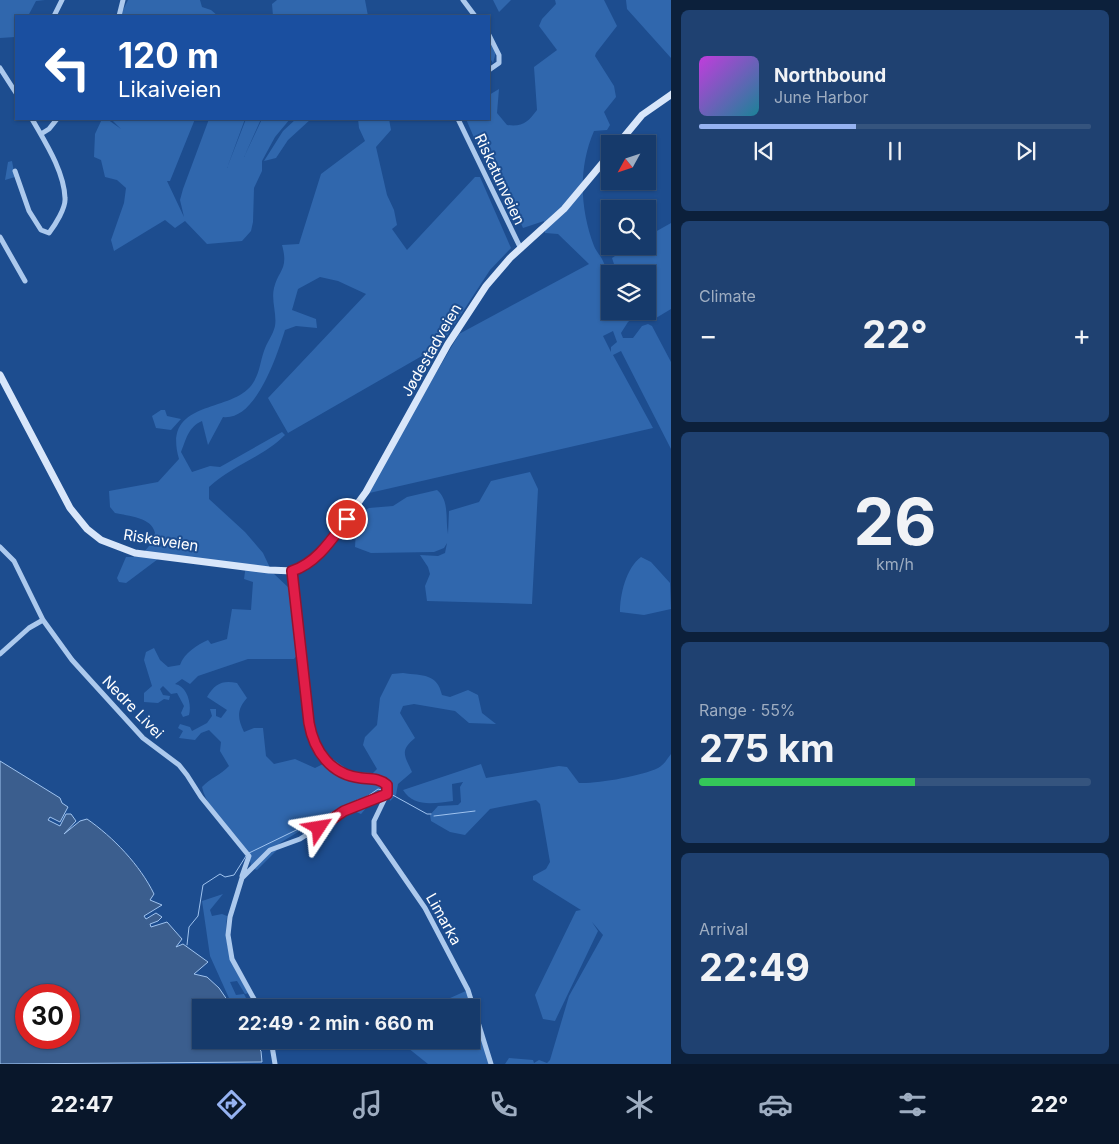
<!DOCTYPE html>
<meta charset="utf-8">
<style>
:root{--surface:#163a6b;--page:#1f4171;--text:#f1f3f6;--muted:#9eadc1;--line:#35547e;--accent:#95b2f1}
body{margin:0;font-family:Inter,sans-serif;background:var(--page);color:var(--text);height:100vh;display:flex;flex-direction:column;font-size:19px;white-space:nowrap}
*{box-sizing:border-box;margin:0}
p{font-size:16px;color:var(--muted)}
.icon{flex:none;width:28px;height:28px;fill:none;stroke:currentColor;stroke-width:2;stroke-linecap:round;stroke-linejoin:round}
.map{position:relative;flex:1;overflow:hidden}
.drawer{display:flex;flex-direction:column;gap:10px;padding:10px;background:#0c203b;width:448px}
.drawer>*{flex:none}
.banner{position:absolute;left:15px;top:15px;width:475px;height:105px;border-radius:0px;box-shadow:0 1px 4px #0004,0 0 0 1px var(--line);background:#1a4fa0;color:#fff;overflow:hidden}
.needle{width:32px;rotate:230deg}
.controls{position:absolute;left:601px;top:135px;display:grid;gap:10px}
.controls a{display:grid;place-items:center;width:55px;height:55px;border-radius:0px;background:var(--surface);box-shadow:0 1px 4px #0004,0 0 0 1px var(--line);font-size:25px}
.speed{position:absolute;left:15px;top:984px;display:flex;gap:10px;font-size:25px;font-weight:700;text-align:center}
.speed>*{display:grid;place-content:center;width:65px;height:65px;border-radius:50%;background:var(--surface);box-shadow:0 1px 4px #0004,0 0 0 1px var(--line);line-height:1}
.speed .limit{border:8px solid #d22;background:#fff;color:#111}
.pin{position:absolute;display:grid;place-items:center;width:42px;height:42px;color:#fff;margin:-21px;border:2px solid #fff;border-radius:50%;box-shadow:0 1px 5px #0007}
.me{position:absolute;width:55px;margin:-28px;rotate:57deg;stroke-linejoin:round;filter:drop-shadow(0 0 4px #0008)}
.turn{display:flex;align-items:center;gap:18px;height:105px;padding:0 20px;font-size:22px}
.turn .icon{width:65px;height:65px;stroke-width:2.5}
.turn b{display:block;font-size:35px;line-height:42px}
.big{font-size:38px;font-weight:700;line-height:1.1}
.drawer .tile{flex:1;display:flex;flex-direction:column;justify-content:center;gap:8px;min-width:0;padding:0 18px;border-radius:8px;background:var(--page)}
.drawer .dial{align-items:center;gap:0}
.dial b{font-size:65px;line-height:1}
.song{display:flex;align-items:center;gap:15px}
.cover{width:60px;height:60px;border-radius:8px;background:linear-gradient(135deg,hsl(290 70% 55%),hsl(190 70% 35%))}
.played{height:5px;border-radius:2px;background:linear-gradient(90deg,var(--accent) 40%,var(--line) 40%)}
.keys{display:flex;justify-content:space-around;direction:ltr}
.heat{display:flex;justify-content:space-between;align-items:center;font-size:28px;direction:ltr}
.charge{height:8px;border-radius:4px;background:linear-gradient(90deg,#34c759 55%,var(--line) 0)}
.trip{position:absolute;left:192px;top:999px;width:288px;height:50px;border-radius:0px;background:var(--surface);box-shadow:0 1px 4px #0004,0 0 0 1px var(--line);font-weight:700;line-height:50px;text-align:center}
.dock{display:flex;height:80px;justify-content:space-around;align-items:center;background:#09172b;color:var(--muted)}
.dock .icon{width:35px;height:35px}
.dock .active{color:var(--accent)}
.dock b{font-size:22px;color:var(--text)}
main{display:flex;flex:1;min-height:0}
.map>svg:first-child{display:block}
.green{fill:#3067ad;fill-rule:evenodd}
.water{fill:#3b5e8e;stroke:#9fc3ef;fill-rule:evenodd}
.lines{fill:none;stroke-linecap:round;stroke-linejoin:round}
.stream{stroke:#9fc3ef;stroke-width:1}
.street{stroke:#acc9ed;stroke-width:5}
.secondary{stroke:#d8e6fa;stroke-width:7}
.route-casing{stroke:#92132f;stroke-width:12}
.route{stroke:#e11d48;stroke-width:9}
.labels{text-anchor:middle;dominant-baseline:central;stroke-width:4;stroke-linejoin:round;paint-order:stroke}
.street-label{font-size:15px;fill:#fff;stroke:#1d4d8f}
</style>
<main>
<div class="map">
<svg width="672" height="1064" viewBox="0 0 672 1064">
<rect width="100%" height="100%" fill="#1d4d8f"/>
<path class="green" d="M0,0h45l-9,1 -8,15h-12l-1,21 -15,1z
M128,0h72l2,7 9,3 7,6h-98z
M277,0h88l3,16h-95l-1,-12z
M493,0h18l-12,12z
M555,0h49l13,26 -21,27 -1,3 19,30 2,11 -12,15 6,13 -3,5 -13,1c-16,37 -14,78 0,115 2,5 6,9 8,13 8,15 8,35 8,52h31l-13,11 -7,11 2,5h10l9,-12 6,-2 4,2 19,36v87l-50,-98 -8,4 40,73 -288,66 94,-160 130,-70 -31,-30 -13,-1 -1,-12 -21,7 -27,-59 -8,-26 -13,-3 -9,-21h23v-24l10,-6 -2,24 10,12c16,2 21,-3 30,-15l-3,-43 23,-17 -18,-24 3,-7 14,-15zM613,331l4,11 -6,5v5l-8,-16z
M626,0h45v58l-44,-49z
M489,40l7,12 -3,11 -2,-3 -2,2z
M102,119h5l14,10 -10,-10h84l-25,62h-3l17,36 -4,-17 3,-11 26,-70h36l-18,49 19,-49h15l-17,38 18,-38h28l-15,18 -13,24v10l-8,17 -1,34 -2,9 -9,10 -35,3 -22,-23 -10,7 -10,-8 -51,31 -3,-11 13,-37 2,-15 -9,-8 -12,-3 -4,-17 -7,-3 1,-23z
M296,119h15l-23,21 -12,18 -12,3 19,-30z
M358,119h31l2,11 -15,17 11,48 7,15 3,15 -5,4 15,21 68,-73h5l31,71 -21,22 -49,75 -153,88 -20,-35 98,-104 -28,-13 -18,-4 -22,12 -6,21 24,9 1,9 -21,-2 -11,4c-8,25 -29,91 -62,87l-15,28 -6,-24c-14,6 -16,19 -21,31l11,20 18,-6 10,1 62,-35 3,3c-22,22 -54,31 -76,52v12l36,33 18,21 9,19 18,17 9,64 -5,6h-46l-50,17 -8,8 -8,-5 -7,5c12,2 17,20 14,31l-6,2 -2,-4 3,-7 -7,-13 -6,1 -8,-8 -3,3 3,6 7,1 -1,4 -5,-1 -6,4 -14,-1v-9l8,-7 -8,-26 2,-8 8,-4 6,12 8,7 12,-2c4,-12 17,-20 28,-25l3,4 16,-5 5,-30 19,1 2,-28 -9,-3 2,-14 -84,-9 -36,27 -7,-1 -2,-4 9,-21h14l9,-11 6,-13c-3,-16 -27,-17 -40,-20l-5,-6 -1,-16 49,-9 21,-23c-18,-61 55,-45 74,-76 7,-11 7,-21 11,-32 3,-9 9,-16 11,-25 2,-12 -4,-26 -1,-38 4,-18 15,-18 8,-43l17,-1 22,-70 44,-33 -6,-13z
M12,161l3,16 -10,3 3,-18z
M671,223v86l-20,12 -7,-10h4v-37h-36v-6l3,-1 -3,-9 18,-12h18v-10z
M161,410h4l2,6 14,3 -10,11 -15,-2 -4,-12z
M530,472l8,17 -6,115 -105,-3 -2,-15 5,-12 -2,-7 -8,-12 18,1 7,-3 2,-10 -3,5 -10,4 -63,1 -16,-6 1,-17 8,-19 5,-3 24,-2 14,-9 30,-7c13,11 8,29 11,44l1,-23 30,-9 12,-21z
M641,557l10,5 19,21 1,26 -27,6 -24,-3c0,-17 6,-44 21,-55z
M403,673c20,3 34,0 39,22l8,2 18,-7 10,5 4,18 14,11 -27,-1 -14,-12 -41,-7 -11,2 -3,7 15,25c-16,13 -10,18 -3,34l-14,12 -2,11 -6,6 -2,-11 -15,10 -12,14 -17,-7 -4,4c-1,13 -9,18 -21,22l-11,-7 -28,17 -3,7 -20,20 -6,-2c0,-29 -43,-51 -49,-81 8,-9 19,-12 27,-21l-9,-15 1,-9 -12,-12 -8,3 -6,7 -16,-2 4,-7 -5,-3 2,-4 10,3 2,4 15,-8 5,-7 -2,-7h6v7l5,2 6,-8 -20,-13c8,-14 16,-17 30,-14l10,15c-10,11 -10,20 -3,34l10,-4h9l3,28 8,8 21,-5 20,9 18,-9 17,12 23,2 4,-4 -14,-24 2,-8 12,-12 3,-27 12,-24z
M671,754v310h-166l4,-6 24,2 1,3 5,-3 8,3 3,-3 19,-64 34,-61 -11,-13 6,9 -43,90 -12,-2 -8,-24 41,-84 5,-1 -48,-30v-4l13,-7 4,-7 -10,-58 -4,-4 -46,9 -25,26 -15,-3 -19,-11 -1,-6 8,-9 20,-1 3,-3 -1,-15 3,-5 -11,2 1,17c-18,2 -39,7 -50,-11l78,-26 5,14 73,-12 8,1 12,16c17,1 63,-7 79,-15 6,-3 9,-9 13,-14z
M223,894l-13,16 2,6 10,-2 5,2c-4,31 6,52 22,77l-4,1 -8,-13 -7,1 6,13 8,-1 2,4 -7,3 1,6h-7l-23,-51 -8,-55z
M468,990l23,74h-63l-20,-16 -15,-6 -1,-2h79v-32l-41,-1z"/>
<path class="water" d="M0,761l60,37 2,5 6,4 -8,15 -10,-5 -2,3 12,6 6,-12h5l5,7 -12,13 16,-13 7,-2c26,18 53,46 67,75l-4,6 12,5 -18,11 2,3 10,-6 6,4 -4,4 -8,3 1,3 16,-5 15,17 -6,8 7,-3 25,18 -14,12 13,3 12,11 13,19 -31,1v32h49l11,11 1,11 -262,2zM26,995h43v43h-43z"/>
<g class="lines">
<path class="stream" d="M389,793l38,21h4
M434,816l41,-5
M249,853l109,-53h4l16,-11 7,2
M187,945l2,-18 9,-11 5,-31 17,-11 5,3 9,-2 12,-19"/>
<path class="street" d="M463,0l12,16
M54,16l8,-16
M119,16l4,-16
M489,35l10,20v8l-10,7
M0,68l16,25
M458,119l63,130
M41,134l8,-5 8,-10
M15,171l14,40 12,19 8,3c6,-8 17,-25 16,-35 -1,-27 -20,-56 -33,-79
M0,237l25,44
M0,547l14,14 29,59 29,40 71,78 36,27 8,10 14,22 48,59 -7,20
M0,654l29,-26 14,-8
M387,794l-13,27v13l51,74 43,82 23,74
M259,1008l-27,-49 -4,-24 2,-18 12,-39 28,-28 30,-11 44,-28 43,-17v-9c-8,-7 -16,-6 -26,-7 -30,-3 -47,-27 -52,-55l-16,-152
M271,1040l4,24"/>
<path class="secondary" d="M618,144l24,-29 30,-21
M0,375l70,133 17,21 14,11 34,13 134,17 24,1 8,-3 14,-10 16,-18 35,-48 82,-148 38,-58 24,-28 54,-49 46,-55"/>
</g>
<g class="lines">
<defs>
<path id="route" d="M319,828l25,-17 43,-17v-9c-8,-7 -16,-6 -26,-7 -30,-3 -47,-27 -52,-55l-17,-152c25,-8 40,-32 55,-52"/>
</defs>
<use href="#route" class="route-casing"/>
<use href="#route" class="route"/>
</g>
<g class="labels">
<g class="street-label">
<text transform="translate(500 179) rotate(65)">Riskatunveien</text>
<text transform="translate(431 350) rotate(-60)">Jødestadveien</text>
<text transform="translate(161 540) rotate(9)">Riskaveien</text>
<text transform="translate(133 707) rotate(46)">Nedre Livei</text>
<text transform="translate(444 919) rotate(61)">Limarka</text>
</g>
</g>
</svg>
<div class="controls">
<a><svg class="needle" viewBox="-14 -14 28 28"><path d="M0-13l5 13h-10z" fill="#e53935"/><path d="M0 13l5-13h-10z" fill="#9eadc1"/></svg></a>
<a><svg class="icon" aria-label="search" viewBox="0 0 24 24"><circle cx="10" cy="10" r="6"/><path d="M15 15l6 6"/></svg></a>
<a><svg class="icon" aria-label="layers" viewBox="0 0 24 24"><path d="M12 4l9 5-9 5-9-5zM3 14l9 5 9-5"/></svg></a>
</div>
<div class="speed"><div class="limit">30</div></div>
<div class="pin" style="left:347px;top:519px;background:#d93025"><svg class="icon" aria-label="arrive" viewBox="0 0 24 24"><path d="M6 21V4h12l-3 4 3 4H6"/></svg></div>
<svg class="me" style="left:319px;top:828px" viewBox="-20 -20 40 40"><path d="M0-17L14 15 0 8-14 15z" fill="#e11d48" stroke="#fff" stroke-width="4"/></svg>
<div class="trip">22:49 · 2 min · 660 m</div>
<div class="banner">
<div class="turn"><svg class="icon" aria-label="left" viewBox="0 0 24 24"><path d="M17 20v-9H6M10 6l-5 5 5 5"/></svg><div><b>120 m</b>Likaiveien</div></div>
</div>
</div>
<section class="drawer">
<div class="tile">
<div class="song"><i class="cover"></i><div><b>Northbound</b><p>June Harbor</p></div></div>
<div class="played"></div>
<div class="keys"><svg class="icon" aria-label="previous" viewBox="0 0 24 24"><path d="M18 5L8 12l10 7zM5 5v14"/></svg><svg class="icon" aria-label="pause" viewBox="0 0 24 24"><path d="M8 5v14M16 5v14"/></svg><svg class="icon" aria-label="next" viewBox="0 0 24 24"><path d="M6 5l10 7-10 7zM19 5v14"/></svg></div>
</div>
<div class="tile"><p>Climate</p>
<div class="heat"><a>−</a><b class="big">22°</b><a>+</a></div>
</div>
<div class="tile dial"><b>26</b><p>km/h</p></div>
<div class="tile"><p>Range · 55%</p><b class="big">275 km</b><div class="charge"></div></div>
<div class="tile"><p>Arrival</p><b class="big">22:49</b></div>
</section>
</main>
<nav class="dock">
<b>22:47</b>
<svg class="icon active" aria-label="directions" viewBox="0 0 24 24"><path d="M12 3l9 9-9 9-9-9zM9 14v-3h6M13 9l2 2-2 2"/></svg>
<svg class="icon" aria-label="music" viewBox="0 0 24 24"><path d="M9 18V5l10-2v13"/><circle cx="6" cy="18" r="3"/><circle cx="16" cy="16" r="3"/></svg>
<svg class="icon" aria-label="phone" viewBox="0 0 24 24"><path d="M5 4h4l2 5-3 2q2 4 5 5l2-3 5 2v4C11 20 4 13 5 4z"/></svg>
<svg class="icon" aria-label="climate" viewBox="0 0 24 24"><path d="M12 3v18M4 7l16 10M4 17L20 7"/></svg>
<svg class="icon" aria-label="car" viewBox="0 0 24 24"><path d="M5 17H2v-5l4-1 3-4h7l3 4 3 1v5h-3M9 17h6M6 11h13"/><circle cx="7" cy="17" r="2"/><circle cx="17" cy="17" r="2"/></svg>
<svg class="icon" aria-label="filters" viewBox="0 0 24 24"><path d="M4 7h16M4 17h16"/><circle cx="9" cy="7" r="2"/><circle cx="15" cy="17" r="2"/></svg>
<b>22°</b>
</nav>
